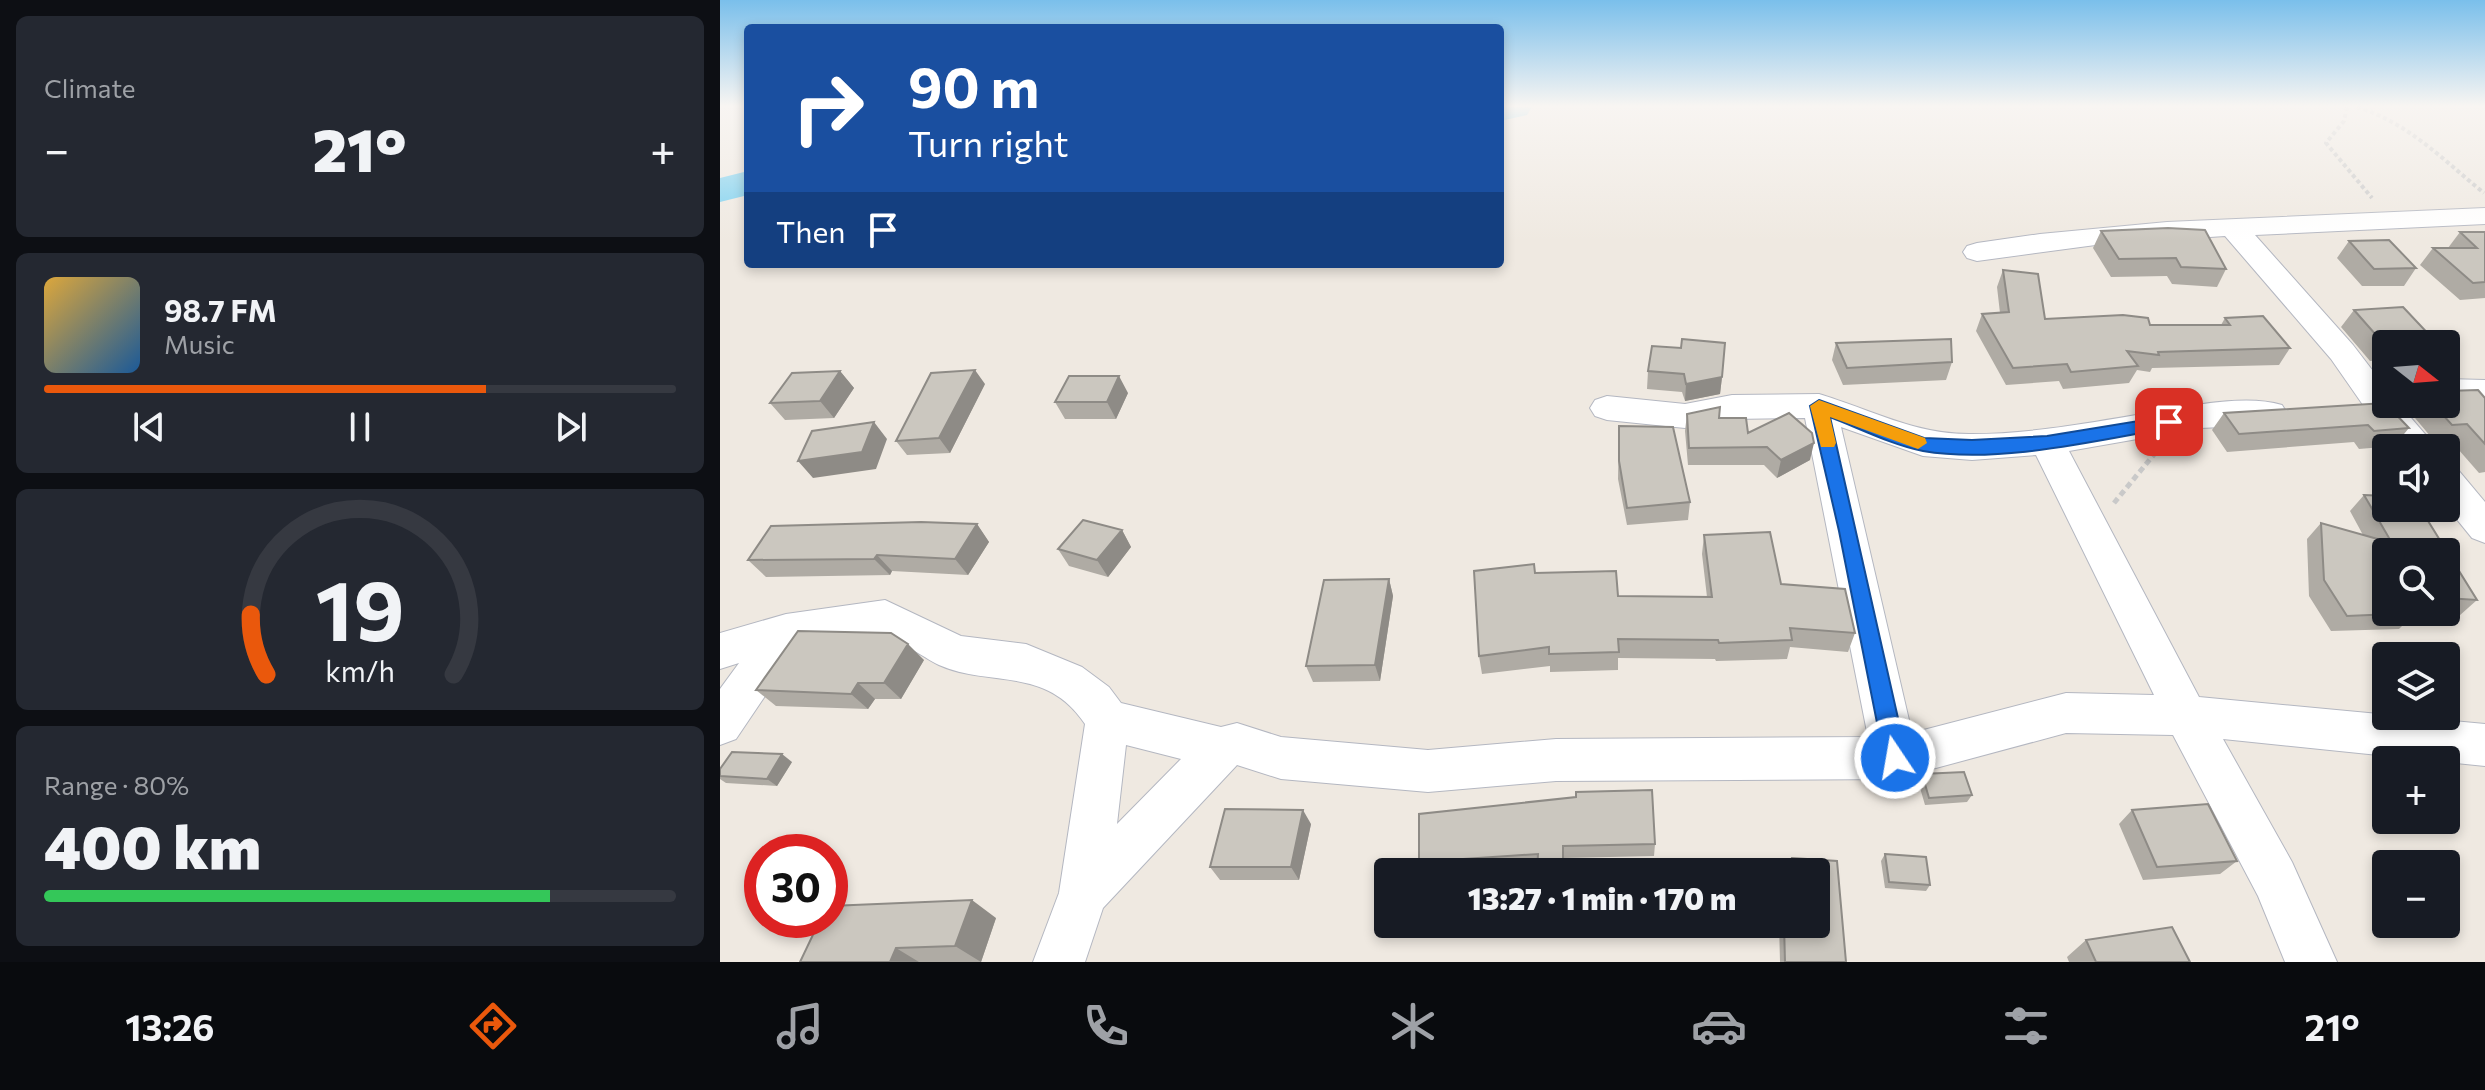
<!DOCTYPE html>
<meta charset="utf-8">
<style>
:root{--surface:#171b24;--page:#242831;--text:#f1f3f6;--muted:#9ea1a6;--line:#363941;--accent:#ea580c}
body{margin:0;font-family:Commissioner,sans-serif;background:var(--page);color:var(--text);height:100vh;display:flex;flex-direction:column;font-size:30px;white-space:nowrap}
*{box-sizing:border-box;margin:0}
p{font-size:26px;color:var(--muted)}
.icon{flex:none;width:44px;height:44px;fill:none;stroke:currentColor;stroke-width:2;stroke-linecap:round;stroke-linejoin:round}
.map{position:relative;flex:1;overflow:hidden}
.drawer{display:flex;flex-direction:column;gap:16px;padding:16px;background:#0d0f14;width:720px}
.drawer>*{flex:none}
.guide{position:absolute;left:24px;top:24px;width:760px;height:244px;border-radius:8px;box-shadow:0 4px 12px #0003;background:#1a4fa0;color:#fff;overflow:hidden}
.needle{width:52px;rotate:107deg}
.controls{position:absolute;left:1652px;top:330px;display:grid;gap:16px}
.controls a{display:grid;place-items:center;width:88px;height:88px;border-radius:8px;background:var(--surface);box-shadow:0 4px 12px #0003;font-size:40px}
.speed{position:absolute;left:24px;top:834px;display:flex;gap:16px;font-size:40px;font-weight:700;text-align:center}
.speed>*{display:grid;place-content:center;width:104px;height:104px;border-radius:50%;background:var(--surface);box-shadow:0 4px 12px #0003;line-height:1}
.speed .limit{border:12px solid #d22;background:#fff;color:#111}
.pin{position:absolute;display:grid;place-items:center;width:68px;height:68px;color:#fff;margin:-34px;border-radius:16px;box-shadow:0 4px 12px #0006}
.me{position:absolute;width:88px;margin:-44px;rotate:348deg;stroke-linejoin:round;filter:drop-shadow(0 0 6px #0008)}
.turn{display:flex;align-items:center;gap:28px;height:168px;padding:0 32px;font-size:36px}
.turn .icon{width:104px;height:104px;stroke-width:2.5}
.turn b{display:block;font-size:56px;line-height:68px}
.then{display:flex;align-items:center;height:76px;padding:0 32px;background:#0003;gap:16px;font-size:30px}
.big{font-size:60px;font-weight:800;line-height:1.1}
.drawer .card{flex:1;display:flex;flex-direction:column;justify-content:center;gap:12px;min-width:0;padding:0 28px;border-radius:12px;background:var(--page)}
.drawer .dial{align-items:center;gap:0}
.dial svg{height:208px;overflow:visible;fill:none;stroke:var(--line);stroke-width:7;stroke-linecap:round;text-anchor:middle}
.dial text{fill:var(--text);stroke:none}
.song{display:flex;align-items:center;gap:24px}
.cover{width:96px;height:96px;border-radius:12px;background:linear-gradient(135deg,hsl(40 70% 55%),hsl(210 70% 35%))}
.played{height:8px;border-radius:4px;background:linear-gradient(90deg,var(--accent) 70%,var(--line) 70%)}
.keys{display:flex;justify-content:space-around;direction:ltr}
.heat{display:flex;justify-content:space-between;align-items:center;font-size:44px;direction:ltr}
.charge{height:12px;border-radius:6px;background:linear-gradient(90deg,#34c759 80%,var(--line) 0)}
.trip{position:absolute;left:654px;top:858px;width:456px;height:80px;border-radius:8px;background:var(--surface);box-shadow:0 4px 12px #0003;font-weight:800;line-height:80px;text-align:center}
.menu{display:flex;height:128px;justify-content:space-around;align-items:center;background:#090b0e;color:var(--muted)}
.menu .icon{width:56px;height:56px}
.menu .on{color:var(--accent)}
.menu b{font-size:36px;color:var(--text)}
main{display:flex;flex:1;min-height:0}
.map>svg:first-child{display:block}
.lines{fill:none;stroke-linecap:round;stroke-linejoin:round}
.river{fill:#75cff0;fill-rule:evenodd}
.street-casing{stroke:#b4b7c1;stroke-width:2}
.path-far1{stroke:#c9c9c9;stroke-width:4;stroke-dasharray:4 3;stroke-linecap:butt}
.path{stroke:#c9c9c9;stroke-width:5;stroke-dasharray:6 4;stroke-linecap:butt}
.street{fill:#fff;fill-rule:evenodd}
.wall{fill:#afaba4;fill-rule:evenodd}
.shaded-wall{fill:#8e8b86}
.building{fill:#cbc7bf;stroke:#8e8b86;stroke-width:2}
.route{fill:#1a73e8;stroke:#114b97;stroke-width:2}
.slow{fill:#f59e0b}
</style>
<main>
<section class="drawer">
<div class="card"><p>Climate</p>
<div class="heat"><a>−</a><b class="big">21°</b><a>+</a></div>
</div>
<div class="card">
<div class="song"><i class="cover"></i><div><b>98.7 FM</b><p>Music</p></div></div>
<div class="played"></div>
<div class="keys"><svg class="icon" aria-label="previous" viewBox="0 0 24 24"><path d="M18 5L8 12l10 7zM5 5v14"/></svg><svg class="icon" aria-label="pause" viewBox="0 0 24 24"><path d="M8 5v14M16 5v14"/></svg><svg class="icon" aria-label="next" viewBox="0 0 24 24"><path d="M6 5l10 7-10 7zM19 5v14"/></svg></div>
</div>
<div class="card dial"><svg viewBox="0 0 100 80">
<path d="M14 69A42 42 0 1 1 86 69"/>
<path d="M14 69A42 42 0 0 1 8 46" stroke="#ea580c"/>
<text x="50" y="56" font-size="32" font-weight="700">19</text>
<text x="50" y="72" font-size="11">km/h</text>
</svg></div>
<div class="card"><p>Range · 80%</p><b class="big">400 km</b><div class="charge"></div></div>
</section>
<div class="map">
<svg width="1765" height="962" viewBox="0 0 1765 962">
<rect width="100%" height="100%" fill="#efe9e1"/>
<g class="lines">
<path class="river" d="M780,107h32l-5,8 -27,6z
M28,171v24l-28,7v-24z"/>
<defs>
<path id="street" d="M1765,208v16l-230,11 98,110 33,43v16h13l38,44h-37l-30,-33 -39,-56 -106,-123 -122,8 -126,17 -10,-3 -4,-6 4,-6 10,-3 63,-9 127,-12z
M1726,379l39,1v22l-39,-1z
M1099,394c53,16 97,41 153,40 61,0 122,-12 182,-22 37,-6 92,-18 128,-7l5,8 -5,8 -12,4 -70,3 -131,23 130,246 286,27v42l-262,-27 69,123 45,100h-52l-27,-66 -85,-161 -107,-2 -171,46 -339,2 -128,11 -147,-13 -44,-14 -134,143 -18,54h-52l26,-69 26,-169c-39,-59 -95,-36 -146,-59 -15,-7 -45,-30 -61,-30 -25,-1 -54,8 -80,12l-62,92 -16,6v-56l19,-26 -19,6v-36l66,-19 99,-14 76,36 65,8 56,23 27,20 12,16 100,24 16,-4 44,14 147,13 128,-11 312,-2 -63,-319 -73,1 -47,9 -78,-8 -12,-4 -5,-8 5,-8 12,-4 78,8 47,-9zM1121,427l82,29 49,4 64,-5 118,240 -88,-2 -154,40zM406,745l55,14 -64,65z
M1726,467l13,4 26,31v41l-13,-5 -26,-32z"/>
</defs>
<use href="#street" class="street-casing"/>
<path class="path-far1" d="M1627,107l-3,14 -18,22 46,55
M1637,107c52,16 86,53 127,86"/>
<path class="path" d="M1394,503l42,-51"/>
<use href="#street" class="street"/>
</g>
<path class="wall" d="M1381,231l125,38 -9,18 -45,-3 -5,-8 -56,1 -18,-29z
M1740,232h25v66l-25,2 -40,-35 13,-17h15z
M1629,241l67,27 -12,18h-42l-25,-28z
M1283,270l42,49 105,6h71l4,-7 65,30 -11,17 -127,3 -2,4 -13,-2 -8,13 -66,6 -4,-8 -53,4 -30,-54 6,-17 18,-1 -3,-26z
M1634,310l82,32 -2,2h-48v16l-16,1 -29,-34z
M1116,343l116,19 -6,18 -103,5 -11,-25z
M120,371l14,17 -20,30 -49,2 -15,-17z
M928,371l74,6 -2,17 -35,7 -3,-9 -35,-3z
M265,384l-35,69 -43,2 -11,-14z
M408,393l-12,26h-51l-10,-17z
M1765,398v74l-6,1 -28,-32 -15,2 -26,-31 6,-8h30z
M1504,413l185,15 -15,18 -35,3 -5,-7 -127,10 -15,-22z
M967,414l32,4 29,15 62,27 -33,18 -13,-13h-76l-3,-34z
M899,426l71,76 -2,18 -61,5 -9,-46z
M1644,495l22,1v12h34l57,92 -18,16 -44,-3 -16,16 -68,2 -22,-35 -2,-57 14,-16 42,12 -13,-24zM1666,552h60v60h-60z
M257,524l12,18 -21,33 -76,-4 -2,4 -124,2 -18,-17z
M402,530l9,17 -23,30 -39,-11 -11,-17z
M984,535l77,49 74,49 -7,19 -58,-5 -3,12 -71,2 -1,-2 -97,-1v12l-68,2v-6l-68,8 -3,-18 56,-83 83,23 89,1 -5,-43z
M669,579l4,17 -13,85 -67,1 -7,-16z
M204,660l-23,39h-26l-7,10 -92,-3 -20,-16z
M72,762l-15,24 -51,-3 -6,-4v-3z
M1202,774l50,21 -5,7 -42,3 -7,-24z
M1412,810l105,51 -17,13 -77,6 -24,-56z
M699,814l236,30 -1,12 -90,2 -27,8 -84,6h-31l-3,-10z
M591,824l-12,56h-79l-10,-13z
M1165,854l45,31 -4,6 -41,-3 -4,-27z
M1072,858l45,3 9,101h-66l-1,-38h37v-52h-28z
M276,918l-15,44h-181z
M1366,940l104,22h-121l-2,-5z"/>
<path class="shaded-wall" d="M255,370l10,14 -35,69 -11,-15z
M120,371l14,17 -20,30 -14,-17z
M399,376l9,17 -12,26 -9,-17z
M1002,377l-2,17 -35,7 1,-17z
M154,422l13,17 -11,30 -63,9 -15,-17z
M1094,443l-4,17 -33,18 4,-18z
M257,524l12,18 -21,33 -13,-16z
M402,530l9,17 -23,30 -11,-17z
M157,555l15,16 -2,4 -16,-16z
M669,579l4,17 -13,85 -5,-16z
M188,644l16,16 -23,39 -17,-16z
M138,683l17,16 -7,10 -17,-15z
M62,754l10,8 -15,24 -10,-7z
M583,810l8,14 -12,56 -8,-13z
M252,900l24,18 -15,44 -26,-16z
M176,948l23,14h-29z"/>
<path class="building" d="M1448,228l37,2 21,39 -45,-2 -5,-9 -57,1 -18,-28z
M1740,232h25v50l-12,1 -40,-35h44z
M1669,240l27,28 -42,1 -25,-28z
M1283,270l35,4 7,45 78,-4 25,3 2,7h80l-5,-7 38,-2 27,32 -132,4 1,3 -32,-4 11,15 -67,6 -4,-8 -54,4 -31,-54 27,-2z
M1683,307l33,35 -53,1 -29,-33z
M962,339l43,4 -3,34 -36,7 -2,-10 -36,-3 4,-25 29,2z
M1231,339l1,23 -105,6 -11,-25z
M255,370l-36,68 -43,3 35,-68z
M120,371l-20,30 -50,2 22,-30z
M349,376h50l-12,26h-52z
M1758,390l7,8v46l-18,-20 -15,1 -19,-21h13v-13z
M1665,403l24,25 -35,3 -6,-6 -129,9 -15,-21z
M1000,407l-1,11h27l2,15 41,-20 23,20 2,10 -33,17 -14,-13 -78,1 -2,-34z
M154,422l-12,30 -64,9 14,-30z
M899,426l54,1 17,75 -63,6 -8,-47z
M1644,495l22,1v12h34l57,92 -31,-2v-46h-60v60h29v1l-68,3 -23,-36 -3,-57 71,20z
M363,520l39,10 -25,30 -39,-11z
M201,522l56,2 -22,35 -78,-4 -3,4 -126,1 23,-34z
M1050,532l11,52 64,5 10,44 -65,-5 2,12 -73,3 -1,-3 -100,-1 1,13 -70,2v-7l-70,9 -5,-85 60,-7 1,9 81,-2 2,25 94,1 -8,-62z
M669,579l-14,86 -69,1 18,-86z
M78,631l93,2 17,11 -24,39h-26l-7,11 -95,-4z
M12,752l50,2 -15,25 -47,-3v-7z
M1244,772l8,23 -43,3 -7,-24z
M932,790l3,54 -92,2v26h-26l1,-18 -119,8v-48l157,-17v-5z
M1488,804l29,57 -80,6 -25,-57z
M505,809l78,1 -12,57h-81z
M1165,854l41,3 4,28 -41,-3z
M1072,858l45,3 9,101h-61l-1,-38h32v-52h-23z
M252,900l-17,46 -59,2 -6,14h-90l20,-42h10v-14z
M1452,927l18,35h-94l-10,-22z"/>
<linearGradient id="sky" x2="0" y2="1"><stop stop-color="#7abfeb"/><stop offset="0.44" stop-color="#f8f5f2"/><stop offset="1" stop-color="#f8f5f2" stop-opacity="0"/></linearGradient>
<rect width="1765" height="241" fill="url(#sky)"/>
<path class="route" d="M1099,400l105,38 48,2 75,-4 122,-20 8,6 -8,6c-75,13 -171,36 -246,23 -31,-6 -64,-23 -93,-34l77,341 -4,7 -8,3 -8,-3 -3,-7 -45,-227 -29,-125z"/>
<path class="slow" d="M1099,400l106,38 2,5 -9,6 -88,-32 6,26 -2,4h-13l-11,-41z"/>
</svg>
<div class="controls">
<a><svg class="needle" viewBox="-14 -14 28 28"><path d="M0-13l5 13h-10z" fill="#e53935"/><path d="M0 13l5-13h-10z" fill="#9ea1a6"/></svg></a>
<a><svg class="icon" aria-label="sound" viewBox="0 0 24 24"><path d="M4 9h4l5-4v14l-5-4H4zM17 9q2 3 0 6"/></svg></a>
<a><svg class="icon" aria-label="search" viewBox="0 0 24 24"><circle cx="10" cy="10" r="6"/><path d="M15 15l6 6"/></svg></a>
<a><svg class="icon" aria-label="layers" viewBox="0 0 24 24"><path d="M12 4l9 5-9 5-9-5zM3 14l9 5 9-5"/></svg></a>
<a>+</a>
<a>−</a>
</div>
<div class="speed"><div class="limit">30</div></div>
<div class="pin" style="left:1449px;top:422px;background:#d93025"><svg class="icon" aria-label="arrive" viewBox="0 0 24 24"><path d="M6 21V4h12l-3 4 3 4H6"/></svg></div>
<svg class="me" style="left:1175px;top:758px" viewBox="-20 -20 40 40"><circle r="17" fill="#1a73e8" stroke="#fff" stroke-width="3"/><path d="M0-11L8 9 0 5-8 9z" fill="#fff"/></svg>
<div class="trip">13:27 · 1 min · 170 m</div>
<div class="guide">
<div class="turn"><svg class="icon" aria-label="right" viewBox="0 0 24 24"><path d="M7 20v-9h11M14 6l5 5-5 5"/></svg><div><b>90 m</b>Turn right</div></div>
<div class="then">Then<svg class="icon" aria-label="arrive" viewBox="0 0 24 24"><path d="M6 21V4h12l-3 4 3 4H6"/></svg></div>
</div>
</div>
</main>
<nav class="menu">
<b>13:26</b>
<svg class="icon on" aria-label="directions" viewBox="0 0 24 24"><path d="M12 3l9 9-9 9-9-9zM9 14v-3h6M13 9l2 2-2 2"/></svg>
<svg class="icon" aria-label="music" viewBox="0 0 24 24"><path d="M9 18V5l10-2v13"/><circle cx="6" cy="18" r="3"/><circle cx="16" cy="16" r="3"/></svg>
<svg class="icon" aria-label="phone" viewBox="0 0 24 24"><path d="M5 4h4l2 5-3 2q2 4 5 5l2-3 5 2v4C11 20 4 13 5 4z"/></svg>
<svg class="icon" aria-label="climate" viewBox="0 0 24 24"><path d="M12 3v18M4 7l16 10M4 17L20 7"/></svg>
<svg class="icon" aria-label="car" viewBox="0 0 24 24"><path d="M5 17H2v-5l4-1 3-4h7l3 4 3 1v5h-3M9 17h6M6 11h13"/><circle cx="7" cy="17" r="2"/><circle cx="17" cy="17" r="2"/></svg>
<svg class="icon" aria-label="filters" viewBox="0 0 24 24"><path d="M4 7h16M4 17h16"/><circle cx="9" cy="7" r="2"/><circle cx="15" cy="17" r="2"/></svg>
<b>21°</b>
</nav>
